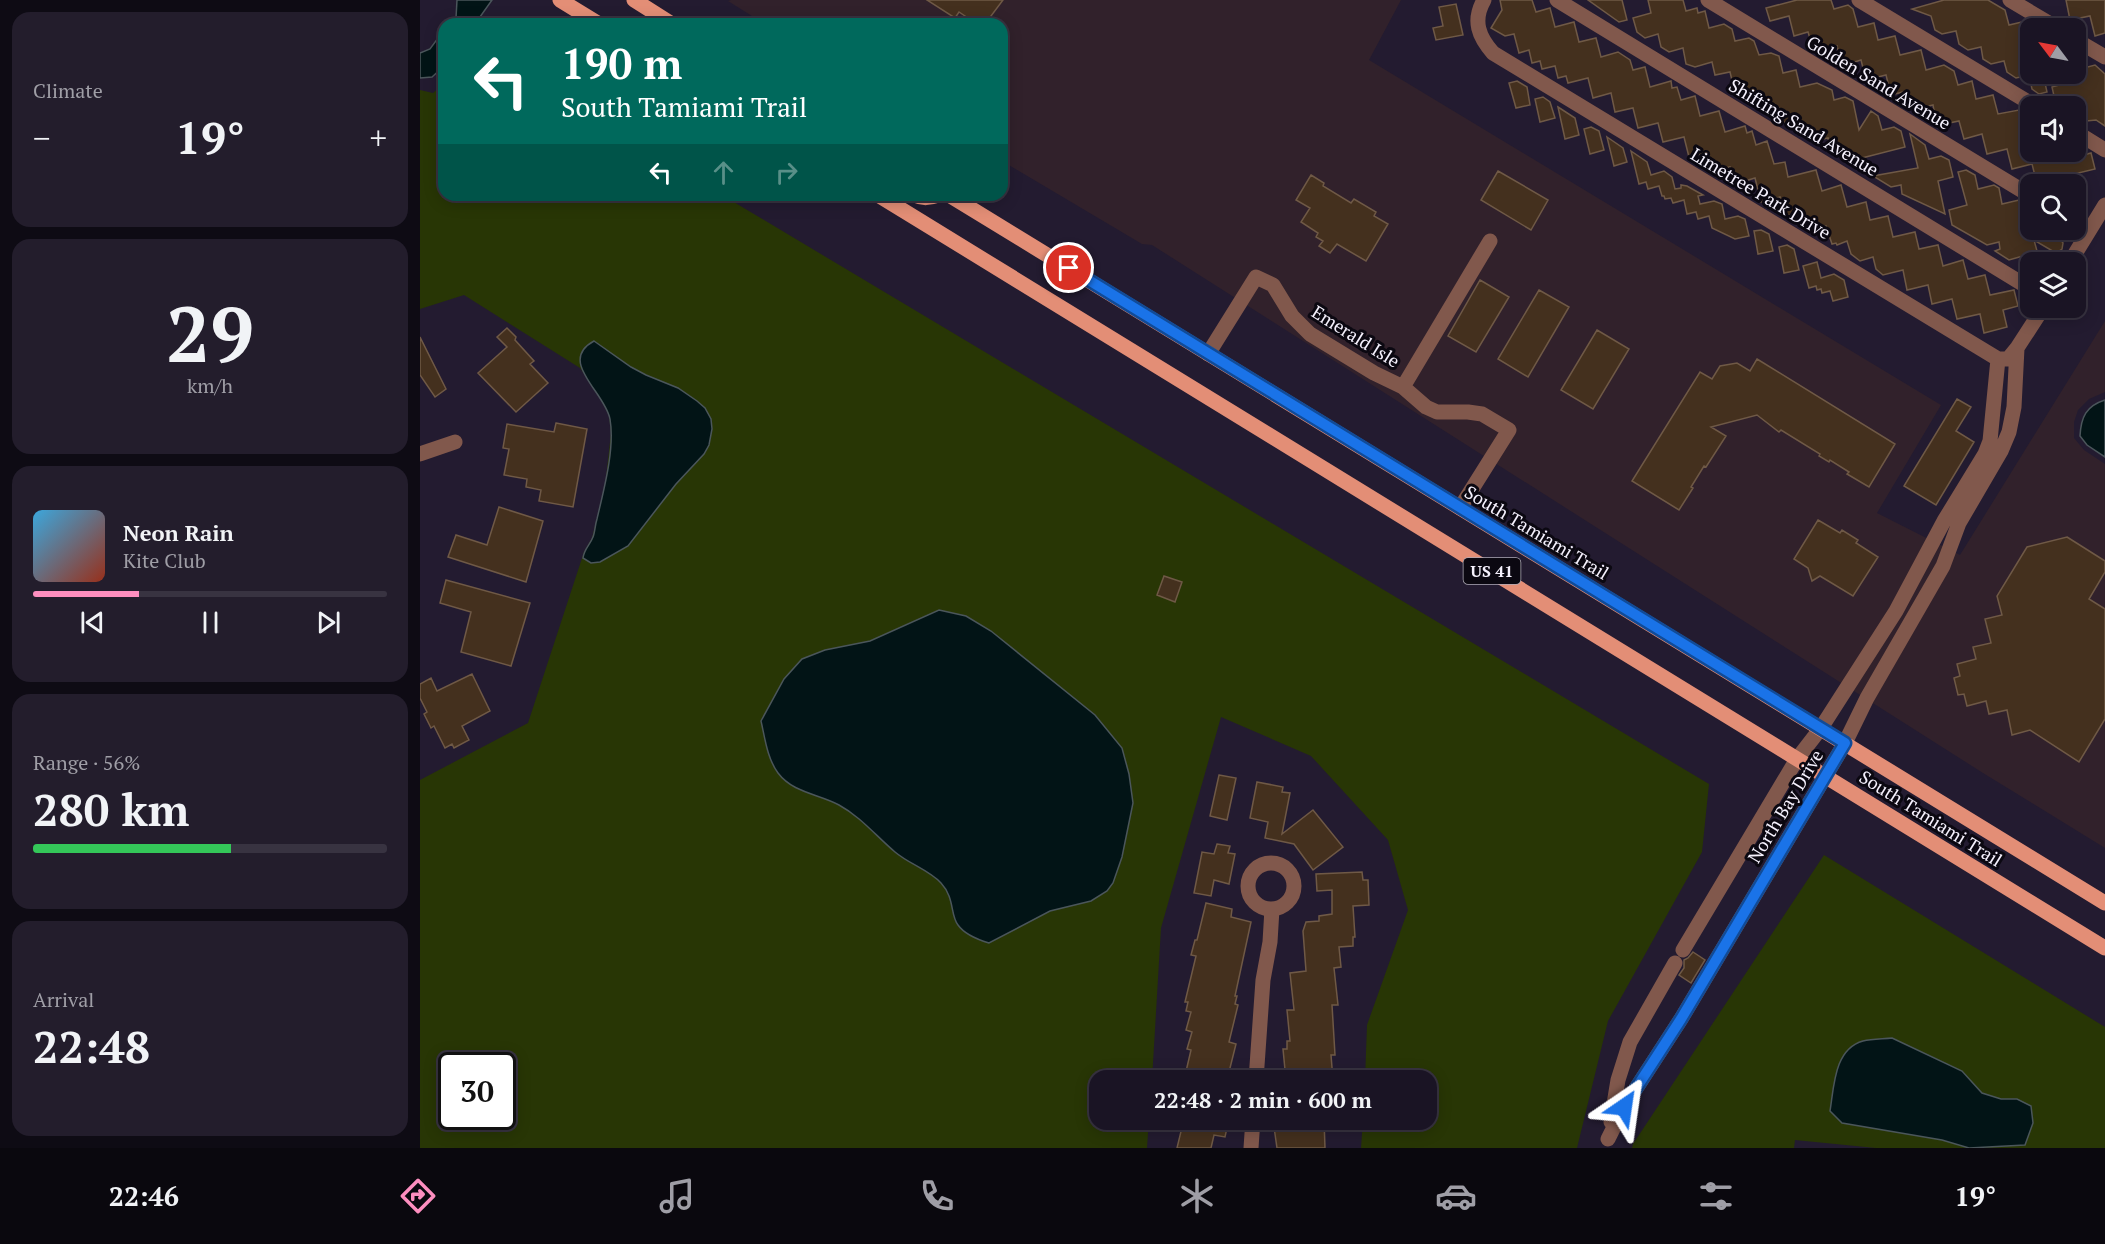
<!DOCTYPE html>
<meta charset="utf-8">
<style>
:root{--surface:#1a1424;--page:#231d2c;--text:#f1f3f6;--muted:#9f9ea6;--line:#383341;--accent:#fd8ebf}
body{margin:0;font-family:"PT Serif",serif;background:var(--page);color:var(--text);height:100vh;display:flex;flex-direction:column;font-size:22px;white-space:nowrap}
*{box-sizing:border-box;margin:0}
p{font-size:20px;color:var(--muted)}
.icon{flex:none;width:33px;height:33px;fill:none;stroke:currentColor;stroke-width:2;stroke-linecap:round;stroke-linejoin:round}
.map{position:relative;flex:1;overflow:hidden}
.drawer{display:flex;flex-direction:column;gap:12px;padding:12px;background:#0e0b14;width:420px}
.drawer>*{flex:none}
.hud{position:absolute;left:18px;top:18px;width:570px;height:183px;border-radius:18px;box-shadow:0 3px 15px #0003,0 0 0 2px var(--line);background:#00695c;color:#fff;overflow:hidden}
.needle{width:39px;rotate:302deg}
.tools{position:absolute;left:1600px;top:18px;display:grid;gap:12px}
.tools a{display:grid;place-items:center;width:66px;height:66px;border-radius:12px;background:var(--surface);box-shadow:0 3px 15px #0003,0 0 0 2px var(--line);font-size:30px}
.speed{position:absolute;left:18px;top:1052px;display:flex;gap:12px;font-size:30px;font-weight:700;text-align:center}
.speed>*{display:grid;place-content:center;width:78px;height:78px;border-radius:50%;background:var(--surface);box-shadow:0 3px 15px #0003,0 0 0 2px var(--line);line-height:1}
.speed .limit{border:3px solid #111;border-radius:9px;background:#fff;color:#111}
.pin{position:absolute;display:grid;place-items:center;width:51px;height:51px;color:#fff;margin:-26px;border:3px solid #fff;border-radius:50%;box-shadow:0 2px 6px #0007}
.me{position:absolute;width:66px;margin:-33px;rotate:32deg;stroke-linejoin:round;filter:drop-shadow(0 0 4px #0008)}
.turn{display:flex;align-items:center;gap:21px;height:126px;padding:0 24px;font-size:27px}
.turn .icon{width:78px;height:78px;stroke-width:2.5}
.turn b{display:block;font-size:42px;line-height:51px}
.lanes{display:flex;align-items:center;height:57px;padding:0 24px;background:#0003;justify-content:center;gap:30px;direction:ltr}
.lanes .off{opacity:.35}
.big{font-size:45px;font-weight:700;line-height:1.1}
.drawer .tile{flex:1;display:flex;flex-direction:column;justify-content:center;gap:9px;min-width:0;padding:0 21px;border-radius:18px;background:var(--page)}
.drawer .dial{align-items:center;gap:0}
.dial b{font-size:78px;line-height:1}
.song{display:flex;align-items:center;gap:18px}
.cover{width:72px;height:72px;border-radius:9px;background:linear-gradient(135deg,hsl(200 70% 55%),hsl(10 70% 35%))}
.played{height:6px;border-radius:3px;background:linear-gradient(90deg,var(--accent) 30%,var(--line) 30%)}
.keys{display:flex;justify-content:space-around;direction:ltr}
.heat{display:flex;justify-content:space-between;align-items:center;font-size:33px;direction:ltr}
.charge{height:9px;border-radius:4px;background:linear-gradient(90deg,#34c759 56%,var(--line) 0)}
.trip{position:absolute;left:669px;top:1070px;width:348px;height:60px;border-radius:18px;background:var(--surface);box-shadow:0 3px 15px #0003,0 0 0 2px var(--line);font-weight:700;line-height:60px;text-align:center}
.tab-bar{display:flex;height:96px;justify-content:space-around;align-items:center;background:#0a080e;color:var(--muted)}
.tab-bar .icon{width:42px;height:42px}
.tab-bar .on{color:var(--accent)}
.tab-bar b{font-size:27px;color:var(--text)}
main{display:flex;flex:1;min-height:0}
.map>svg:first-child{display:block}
.commercial{fill:#31212b}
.green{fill:#283605;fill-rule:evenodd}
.water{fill:#021416;stroke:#4b565b;stroke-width:1.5}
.building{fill:#44301e;stroke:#6f5946;stroke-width:1.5}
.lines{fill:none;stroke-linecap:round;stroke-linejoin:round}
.minor{stroke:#81584c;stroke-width:15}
.primary{stroke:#e38e76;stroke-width:15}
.route-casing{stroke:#114b97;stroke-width:15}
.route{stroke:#1a73e8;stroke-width:10}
.labels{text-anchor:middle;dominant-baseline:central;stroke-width:6;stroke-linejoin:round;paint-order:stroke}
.shield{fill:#0b0811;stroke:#afabb6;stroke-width:1.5}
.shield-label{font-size:16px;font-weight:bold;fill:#f5f1fd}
.street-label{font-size:18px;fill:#f5f1fd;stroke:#0b0811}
</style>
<main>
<section class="drawer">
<div class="tile"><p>Climate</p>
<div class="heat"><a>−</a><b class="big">19°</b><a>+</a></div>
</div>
<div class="tile dial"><b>29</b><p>km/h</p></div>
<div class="tile">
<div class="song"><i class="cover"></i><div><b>Neon Rain</b><p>Kite Club</p></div></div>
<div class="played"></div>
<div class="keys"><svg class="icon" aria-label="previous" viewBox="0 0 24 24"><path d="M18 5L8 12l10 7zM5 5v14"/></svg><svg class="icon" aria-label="pause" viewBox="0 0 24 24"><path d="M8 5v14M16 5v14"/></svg><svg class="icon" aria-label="next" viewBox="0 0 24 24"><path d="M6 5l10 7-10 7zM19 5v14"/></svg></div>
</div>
<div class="tile"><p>Range · 56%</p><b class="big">280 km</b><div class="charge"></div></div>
<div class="tile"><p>Arrival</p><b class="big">22:48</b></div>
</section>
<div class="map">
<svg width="1685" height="1148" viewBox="0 0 1685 1148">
<rect width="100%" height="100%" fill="#231b30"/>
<path class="commercial" d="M311,0h670l-32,60 572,345 -64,108 83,42 145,-234v71l-16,7 -11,11 -4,12v16l10,12 21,14v384l-122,-75 -831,-528 -10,-1 -140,-83v-137h-237l-37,-23z"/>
<path class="green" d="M24,83v112h278l987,589 -7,68 -94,169 -31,127h-216l2,-29h63v-39h-61l2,-55 41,-115 -20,-70 -77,-84 -90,-39 -60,211 -9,152h-52v39h49l-2,29h-727v-368l108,-57 56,-171 8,-14 13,-51 6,-54 -2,-18 -13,-25 -16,-22 -116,-73 -44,14v-219l13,3zM32,1065h50v51h-50z
M1404,855l281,172v121h-229l-81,-8 -1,8h-162l1,-4z"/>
<path class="water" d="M37,0h35l-17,24h-23l4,-6z
M24,30v36l-12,11 -12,1v-25l10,-4z
M174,341l37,26 15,8 32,13 19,13 8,7 6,11 1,10 -3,16 -5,9 -28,30 -48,62 -28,16 -9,1 -8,-5c1,-9 7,-13 10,-21 2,-5 2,-12 4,-18 7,-30 18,-70 13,-100 -5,-27 -53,-58 -16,-78z
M1685,400v57l-18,-12 -7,-9c1,-19 6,-30 25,-36z
M519,610l27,6 25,15 104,84 27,33 7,26 4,29 -11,54 -9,26 -6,8 -16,10 -41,10 -61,32c-10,-3 -24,-8 -31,-18 -8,-10 -3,-27 -17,-42 -12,-13 -32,-19 -46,-31 -19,-16 -34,-35 -56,-47 -20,-11 -46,-12 -61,-32 -11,-15 -13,-35 -17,-52l23,-42 18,-20 23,-9 45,-9z
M1472,1038l70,33 20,22 19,6h16l14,7 2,17 -8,22 -56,3 -27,-8 -100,-17 -12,-12c4,-24 4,-62 33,-70 9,-2 20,-2 29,-3z"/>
<path class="building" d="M507,0h76l-18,24h-8l-18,-12 -4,6z
M1080,0h32l4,12 14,-4 5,19 19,-5 5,20 17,-4 5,19 17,-5 12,8 3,10 12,-3 5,20 21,-6 1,7 5,-1 4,13 14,-4 5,20 19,-5 6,21 20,-6 2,7 5,-2 4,14 11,-4 7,23 11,-2 3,15 28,-7 6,21 19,-6 6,22 19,-5 4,18 18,-4 5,21 22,-5 4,17 19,-4 5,21 20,-6 5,19 17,-4 5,20 24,-5 4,16 -15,4 4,17 -23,6 -4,-19 -23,5 -5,-20 -20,5 -4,-19 -21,5 -4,-20 -20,5 -7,-6 -3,-12 -13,4 -9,-7 -4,-13 -10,4 -1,-2 -4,1 -6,-18 -16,5 -6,-5 -4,-14 -14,4 -6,-19 -19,5 -6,-24 -20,6 -5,-17 -17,4 -5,-19 -19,5 -5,-20 -21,5 -5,-19 -20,5 -5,-20 -18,4 -4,-19 -18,5 -5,-20 -20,5 -2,-7 -8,2 -3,-12 -13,3 -2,-8 -8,2 -3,-13 -10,3 -5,-19 -9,2 -14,-8 11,-18z
M1168,0h34l5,20 -8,2z
M1228,0h35l3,11 11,-3 1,5 7,-2 4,17 15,-4 8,5 3,12 14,-3 5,3 5,14 12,-2 8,3 4,17 13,-3 4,17 17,-4 15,7 2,10 11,-3 8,4 6,29 12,-19 7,5 4,14 12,-3 7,4 4,16 -51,13 -2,-7 -13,3 -8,-5 -3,-13 -14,3 -7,-5 -3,-12 -12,3 -9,-6 -4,-13 -13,3 -8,-5 -3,-11 -12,3 -8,-5 -5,-21 -15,3 -3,-13 -17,5 -9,-3 -3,-16 -14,4 -8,-5 -3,-13 -13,4 -8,-6 -4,-14 18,-5z
M1377,0h34l3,9 14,-4 5,4 5,18 16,-4 4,17 17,-4 5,19 21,-5 5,20 18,-5 10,6 4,14 14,-4 4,18 17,-4 5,19 21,-4 4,19 8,-3v26h40l1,6 19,-5 4,16 -21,5 3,10h-40l-5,-20 -20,5 -5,-20 -20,5 -5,-20 -18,5 -5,-18 -19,4 -4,-3 -3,-17 -16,4 -12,-9 -2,-8 -12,3 -5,-20 -20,5 -5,-20 -19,6 -5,-20 -19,5 -2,-7 -4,1 -4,-13 -14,4 -5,-20 -19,5 -4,-13z
M1524,0h44l17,10 4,15 17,-4 3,1 2,11v41h12l4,18 -8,2 -7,-5 -3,-14 -13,3 -9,-6 -3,-11 -13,3 -8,-5 -2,-12 -13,3 -9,-6 -3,-13 -14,3 -7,-4 -4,-14 -19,-7z
M1646,0h39v33l-10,3 -5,-20 -20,4z
M1036,4l7,31 -27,5 -3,-12 10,-2 -4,-19z
M1675,65l10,9v52l-9,-6 -10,1 -6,-4 -2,-11h-18l-4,-1 -4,-18 18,-5 -2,-8h8v-4z
M1097,81l10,6 3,18 -14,3 -7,-25z
M1123,97l7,5 5,16 -15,4 -5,-23z
M1138,107l17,11 4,17 -14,4z
M1171,127l8,4 5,19 -14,4 -6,-25z
M1490,134l15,11 4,14 12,-3 8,4 4,17 -15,4 7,33 -43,-20 -1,-9 -10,2 -18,-11 45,-8z
M1187,137l16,11 4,14 -13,4z
M1211,151l16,11 4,13 13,-4 8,6 3,12 6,-1v-3l6,1 16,9 -5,1 2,8 14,-3 8,3 3,15 13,-3 7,3 4,17 -14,3 -23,-11 -3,-12 -11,3 -2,-7 -9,2 -3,-14 -11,3 -2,-5 -6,1 -1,-3h-2l-3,-10 -11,3 -2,-7 -7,2z
M1546,170l9,5 3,14 16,-4 5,3 3,16 17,-4 4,2 7,28h24l9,13 -1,6 -6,4 -22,-13 6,22h-15l-2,-6 -14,4 -14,-9 5,-2 -1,-7 -12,3 -35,-20 -3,-15 18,-5 -9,-33z
M1078,171l50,29 -17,30 -50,-30z
M891,175l13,8 -1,3 28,17 3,-4 22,13 -2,4 14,8 -22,37 -29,-17 -7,9 -11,-7 4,-5 -7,-4 2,-4 -17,-11 9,-14 -14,-8z
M1341,230l8,4 4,17 -15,3 -4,-23z
M1367,245l7,4 5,21 -15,3 -5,-26z
M1397,262l4,16 13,-4 10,6 4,17 -15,4 -3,-10 -8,2 -1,-4 -4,1 -1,-4 -7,2 -6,-22z
M1060,280l29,17 -33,55 -28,-16z
M1119,290l30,17 -41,70 -30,-18z
M87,328l9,9 -1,3 19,21 -4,3 18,19 -32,29 -38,-39 29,-26 -10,-10z
M1177,330l32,19 -36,60 -32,-19z
M0,337l26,52 -11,8 -15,-22z
M1337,359l138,85 -26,43 -22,-13 2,-2 -19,-12 -1,2 -10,-6 1,-2 -39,-24 -2,2 -22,-17 -46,12 15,9 -20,31 -2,-1 -13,21 2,1 -14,22 -47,-29 68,-109 12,7 8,-13 17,-3 13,8z
M1537,399l14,8 -15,24 18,11 -38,63 -32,-19z
M136,423l31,6 -14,78 -34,-6 2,-11 -15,-3 1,-8 -23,-4 5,-26 -6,-1 4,-24 47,8z
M79,507l44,14 -17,61 -78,-25 8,-22 31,10z
M1398,520l22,13 2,-3 16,10 -2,3 22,14 -25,39 -33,-20 -8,5 -4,-13 -14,-9z
M1647,537l38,24v11l-16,27 16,10v110l-26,43 -49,-32 -18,5 -5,-25 -18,4 -3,-13 -19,5 -3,-12 -6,1 -4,-17 6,-2 -3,-12 19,-5 -3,-12 18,-4 -6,-24 17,-4 -5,-19 30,-49z
M744,576l18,6 -7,20 -18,-7z
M26,580l84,23 -19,63 -50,-14 10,-40 -31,-9z
M52,674l18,37 -28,15 7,14 -15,8 -2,-4 -7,4 -11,-22 -3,2 -7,-14 3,-2 -7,-14v-14l11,-6 6,13z
M799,775l17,3 -9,42 -17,-4z
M837,782l26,5 -1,5 8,1 -8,41 31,-24 30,37 -30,23 -19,-26 -29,-6 3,-16 -18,-4z
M797,844l13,2 -2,7 7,1 -6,30 -15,-4 -3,16 -17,-3 8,-41 12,2z
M942,872l1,8h5l1,25 -16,1 2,31h-2v9l-14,1 2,20 -7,1 4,37h-6l3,50h-4l2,25h-47l-3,-31h4v-8h3l-3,-31h7l-4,-37 16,-2 -3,-40 3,-9 13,-1v-5l13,-2v-24l-15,1 -1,-17z
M786,903l26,6 -1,8 20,5 -16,74h2l-2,8 3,1 -9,37 7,2 -9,36h-43l7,-30 -4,-1 5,-17 -6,-2 5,-18 -5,-1 2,-9h-3l11,-46 -5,-1 4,-15h2z
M1273,952l12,8 -14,23 -12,-8 5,-7v-8l4,-2z
M764,1119h45l-4,18 -11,-2 -3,13h-34z
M861,1119h43l1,29h-48l-3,-21h8z"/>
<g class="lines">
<path class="minor" d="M1064,0c-12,21 -5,37 9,53l505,306h10l9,-11 26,-40
M1137,0l474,289
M1288,0l323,196
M1439,0l176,106
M1590,0l47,28
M1656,40l29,17
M1656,132l29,18
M1650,262l35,-57
M788,354l48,-77 17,8 19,31 18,18 64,39 29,14 23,20 11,5h31l14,2 27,16 -49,78
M983,387l87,-146
M0,454l35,-12
M828 886a23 23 0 1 1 46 0a23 23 0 1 1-46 0Z
M1263,950l114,-191 24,-31 75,-117 48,-90 41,-67 5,-13 8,-82
M836,1080l7,-100 7,-38 2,-33
M1191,1122l7,-42 12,-38 45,-79
M1188,1139l16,-32 57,-88 164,-276 22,-45 76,-132 16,-43 42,-72 8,-19 5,-25 3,-59
M831,1148l2,-29"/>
<path class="primary" d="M140,0l39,24
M214,0l38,24
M458,195l1227,753
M494,195c9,4 16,3 25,0
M529,195l1156,708"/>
</g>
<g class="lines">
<defs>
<path id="route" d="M649,268l776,475 -164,276 -57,88"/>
</defs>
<use href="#route" class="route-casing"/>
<use href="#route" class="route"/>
</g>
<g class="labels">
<rect class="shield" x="1043.5" y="558" width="57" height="26" rx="4.5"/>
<g class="shield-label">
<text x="1072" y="571">US 41</text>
</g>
<g class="street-label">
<text transform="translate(1459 82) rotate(31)">Golden Sand Avenue</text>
<text transform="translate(1384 127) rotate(31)">Shifting Sand Avenue</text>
<text transform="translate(1341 193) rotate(31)">Limetree Park Drive</text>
<text transform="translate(936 336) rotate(32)">Emerald Isle</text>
<text transform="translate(1117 532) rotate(31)">South Tamiami Trail</text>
<text transform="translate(1365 806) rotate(-59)">North Bay Drive</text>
<text transform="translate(1511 818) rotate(32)">South Tamiami Trail</text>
</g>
</g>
</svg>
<div class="tools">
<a><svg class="needle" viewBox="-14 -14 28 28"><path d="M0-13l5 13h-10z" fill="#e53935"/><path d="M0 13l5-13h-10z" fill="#9f9ea6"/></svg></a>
<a><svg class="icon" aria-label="sound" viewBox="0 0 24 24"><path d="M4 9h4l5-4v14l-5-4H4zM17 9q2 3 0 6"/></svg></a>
<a><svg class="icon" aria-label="search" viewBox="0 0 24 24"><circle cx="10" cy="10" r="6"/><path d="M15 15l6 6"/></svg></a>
<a><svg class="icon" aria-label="layers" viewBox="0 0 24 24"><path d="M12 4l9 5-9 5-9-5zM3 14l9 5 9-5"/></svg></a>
</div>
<div class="speed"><div class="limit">30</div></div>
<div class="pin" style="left:649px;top:268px;background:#d93025"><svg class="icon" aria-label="arrive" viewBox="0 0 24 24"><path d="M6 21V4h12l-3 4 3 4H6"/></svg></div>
<svg class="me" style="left:1204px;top:1107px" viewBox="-20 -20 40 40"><path d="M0-17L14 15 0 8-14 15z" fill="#1a73e8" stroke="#fff" stroke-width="4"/></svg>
<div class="trip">22:48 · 2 min · 600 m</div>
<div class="hud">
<div class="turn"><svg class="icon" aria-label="left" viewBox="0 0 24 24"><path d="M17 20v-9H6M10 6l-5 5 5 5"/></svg><div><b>190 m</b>South Tamiami Trail</div></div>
<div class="lanes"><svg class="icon" aria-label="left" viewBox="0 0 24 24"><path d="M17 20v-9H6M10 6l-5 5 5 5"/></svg><svg class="icon off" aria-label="ahead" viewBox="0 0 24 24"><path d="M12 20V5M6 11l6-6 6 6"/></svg><svg class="icon off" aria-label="right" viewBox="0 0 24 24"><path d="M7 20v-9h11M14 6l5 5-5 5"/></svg></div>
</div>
</div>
</main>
<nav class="tab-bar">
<b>22:46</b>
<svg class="icon on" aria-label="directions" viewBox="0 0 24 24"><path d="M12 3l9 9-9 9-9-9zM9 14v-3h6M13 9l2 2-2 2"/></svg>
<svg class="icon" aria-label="music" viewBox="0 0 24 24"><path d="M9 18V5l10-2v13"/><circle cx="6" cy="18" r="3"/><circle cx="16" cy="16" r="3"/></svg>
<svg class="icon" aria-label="phone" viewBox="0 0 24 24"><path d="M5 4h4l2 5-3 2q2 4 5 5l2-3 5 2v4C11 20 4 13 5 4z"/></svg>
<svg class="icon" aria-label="climate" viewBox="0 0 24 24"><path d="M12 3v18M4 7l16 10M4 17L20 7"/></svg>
<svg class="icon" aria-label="car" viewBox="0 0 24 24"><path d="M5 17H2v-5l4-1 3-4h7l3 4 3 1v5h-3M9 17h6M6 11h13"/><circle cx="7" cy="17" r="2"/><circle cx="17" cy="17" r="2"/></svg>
<svg class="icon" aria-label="filters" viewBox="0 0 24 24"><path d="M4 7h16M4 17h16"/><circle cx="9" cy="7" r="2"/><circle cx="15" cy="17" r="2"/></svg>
<b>19°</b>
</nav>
